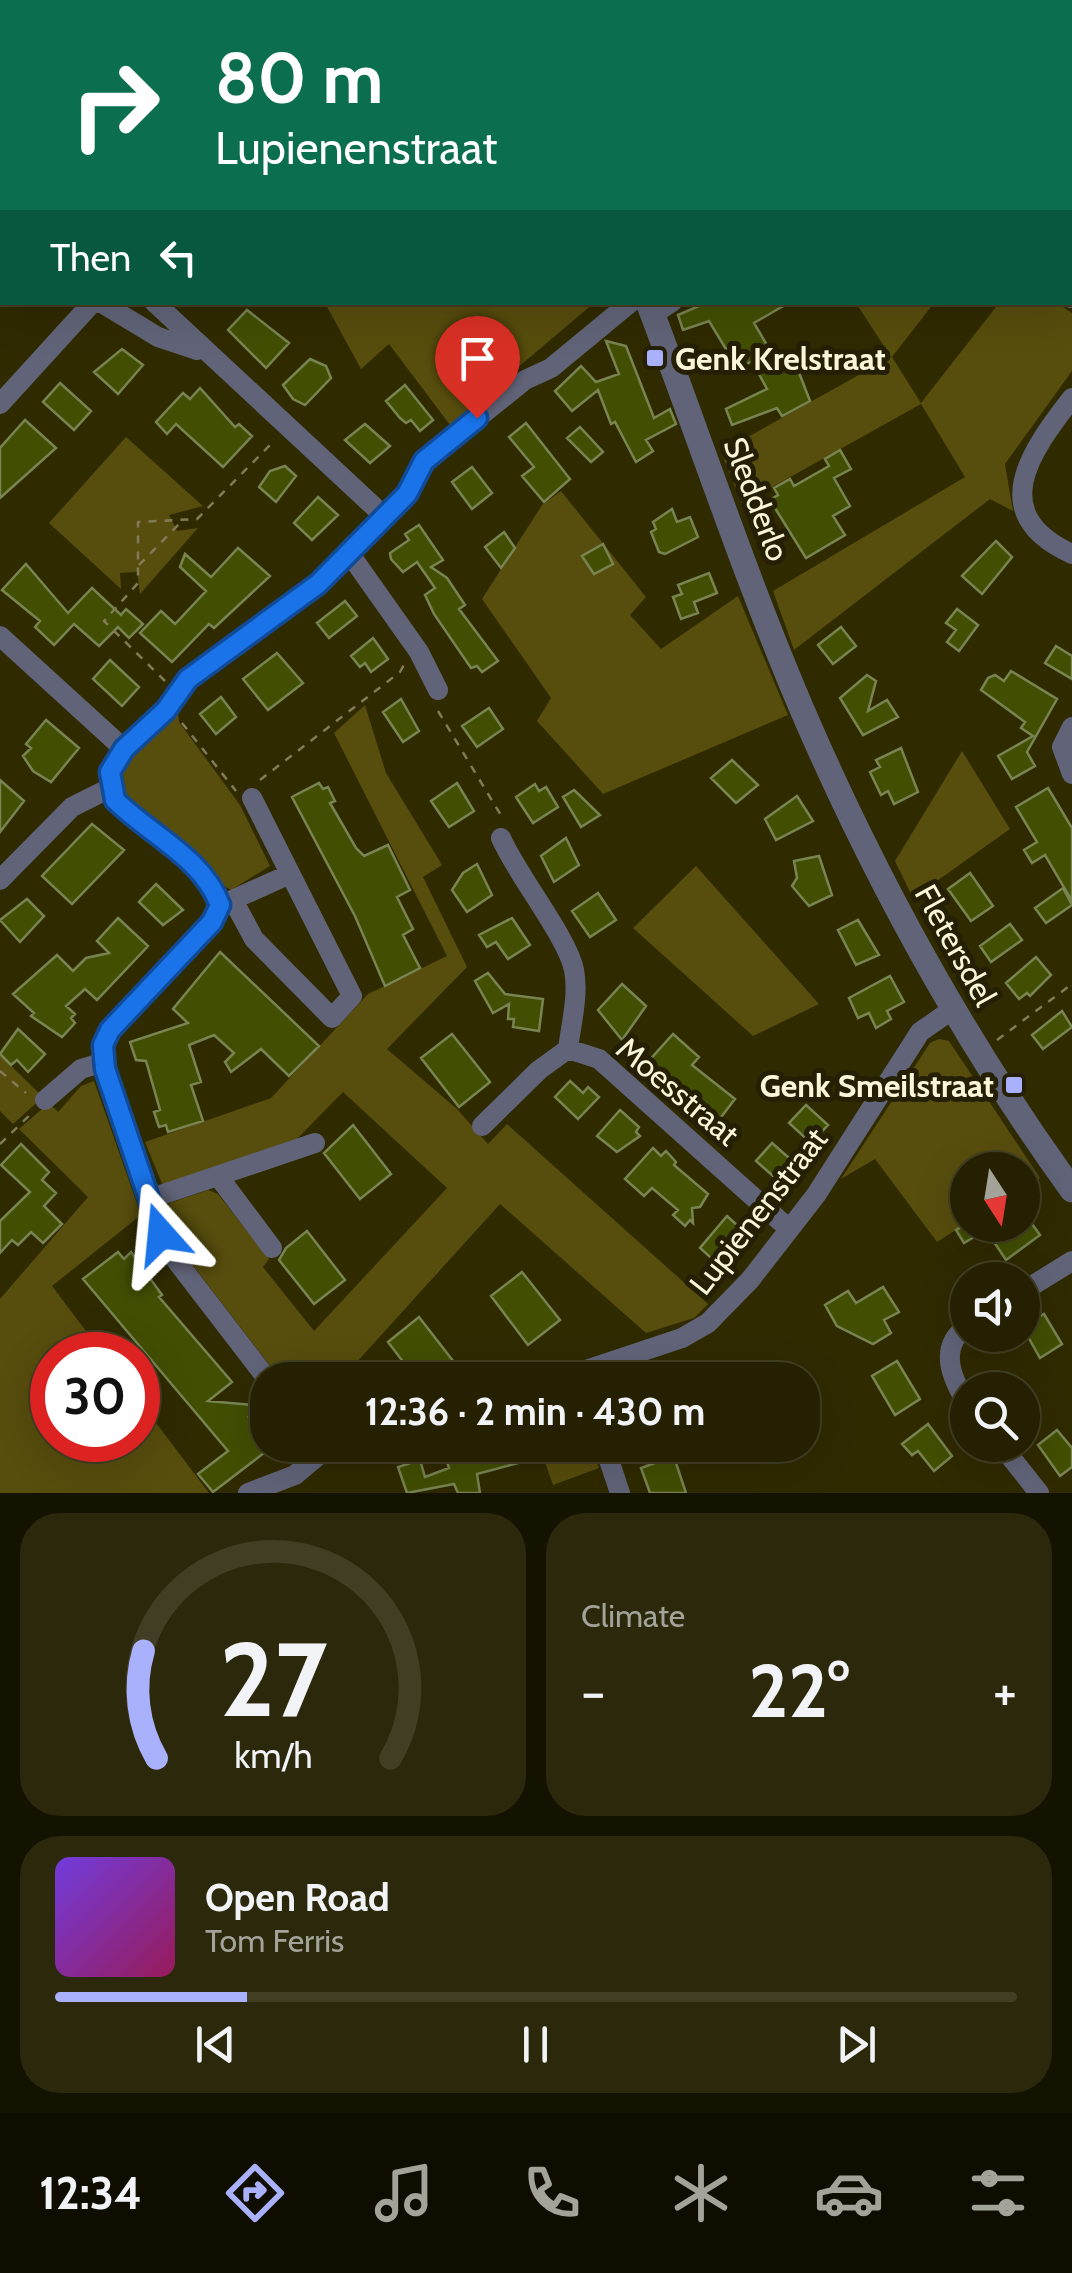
<!DOCTYPE html>
<meta charset="utf-8">
<style>
:root{--surface:#242001;--page:#2c280b;--text:#f1f3f6;--muted:#a3a399;--line:#413e23;--accent:#a9b0fc}
body{margin:0;font-family:Cabin,sans-serif;background:var(--page);color:var(--text);height:100vh;display:flex;flex-direction:column;font-size:38px;white-space:nowrap}
*{box-sizing:border-box;margin:0}
p{font-size:32px;color:var(--muted)}
.icon{flex:none;width:55px;height:55px;fill:none;stroke:currentColor;stroke-width:2;stroke-linecap:round;stroke-linejoin:round}
.map{position:relative;height:1493px;overflow:hidden}
.drawer{display:flex;flex-direction:column;gap:20px;padding:20px;background:#141201;flex:1}
.drawer>*{flex:none}
.top-card{position:absolute;left:0px;top:0px;width:1072px;height:305px;box-shadow:0 10px 40px #0002,0 0 0 2px var(--line);background:#0b6e4f;color:#fff;overflow:hidden}
.needle{width:65px;rotate:168deg}
.controls{position:absolute;left:950px;top:1152px;display:grid;gap:20px}
.controls a{display:grid;place-items:center;width:90px;height:90px;border-radius:50%;background:var(--surface);box-shadow:0 10px 40px #0002,0 0 0 2px var(--line);font-size:50px}
.speed{position:absolute;left:30px;top:1332px;display:flex;gap:20px;font-size:50px;font-weight:700;text-align:center}
.speed>*{display:grid;place-content:center;width:130px;height:130px;border-radius:50%;background:var(--surface);box-shadow:0 10px 40px #0002,0 0 0 2px var(--line);line-height:1}
.speed .limit{border:15px solid #d22;background:#fff;color:#111}
.pin{position:absolute;display:grid;place-items:center;width:85px;height:85px;color:#fff;margin:-102px -42px;border-radius:50% 50% 50% 0;rotate:-45deg;box-shadow:0 0 10px #0007}
.pin .icon{rotate:45deg}
.me{position:absolute;width:110px;margin:-55px;rotate:342deg;stroke-linejoin:round;filter:drop-shadow(0 0 8px #0008)}
.turn{display:flex;align-items:center;gap:35px;height:210px;padding:0 50px;font-size:45px}
.turn .icon{width:130px;height:130px;stroke-width:2.5}
.turn b{display:block;font-size:70px;line-height:85px}
.then{display:flex;align-items:center;height:95px;padding:0 50px;background:#0003;gap:20px;font-size:38px}
.big{font-size:75px;font-weight:800;line-height:1.1}
.drawer .card{flex:1;display:flex;flex-direction:column;justify-content:center;gap:15px;min-width:0;padding:0 35px;border-radius:40px;background:var(--page)}
.drawer .dial{align-items:center;gap:0}
.dial svg{height:260px;overflow:visible;fill:none;stroke:var(--line);stroke-width:7;stroke-linecap:round;text-anchor:middle}
.dial text{fill:var(--text);stroke:none}
.song{display:flex;align-items:center;gap:30px}
.cover{width:120px;height:120px;border-radius:15px;background:linear-gradient(135deg,hsl(260 70% 55%),hsl(330 70% 35%))}
.played{height:10px;border-radius:5px;background:linear-gradient(90deg,var(--accent) 20%,var(--line) 20%)}
.keys{display:flex;justify-content:space-around;direction:ltr}
.heat{display:flex;justify-content:space-between;align-items:center;font-size:55px;direction:ltr}
.drawer .tiles{flex:1;display:grid;gap:20px;grid-template-columns:1fr 1fr}
.card:last-child{grid-column:span 2}
.trip{position:absolute;left:250px;top:1362px;width:570px;height:100px;border-radius:40px;background:var(--surface);box-shadow:0 10px 40px #0002,0 0 0 2px var(--line);font-weight:800;line-height:100px;text-align:center}
.menu{display:flex;height:160px;justify-content:space-around;align-items:center;background:#0e0d00;color:var(--muted)}
.menu .icon{width:70px;height:70px}
.menu .active{color:var(--accent)}
.menu b{font-size:45px;color:var(--text)}
.map>svg:first-child{display:block}
.green{fill:#574d0d}
.building{fill:#424e02;stroke:#788452;stroke-width:2.5}
.lines{fill:none;stroke-linecap:round;stroke-linejoin:round}
.path{stroke:#817b58;stroke-width:2.5;stroke-dasharray:8 8;stroke-linecap:butt}
.minor{stroke:#616478;stroke-width:20}
.tertiary{stroke:#616478;stroke-width:25}
.route-casing{stroke:#114b97;stroke-width:25}
.route{stroke:#1a73e8;stroke-width:18}
.poi-dot{fill:#a9b0fc;stroke:#252005;stroke-width:4}
.labels{text-anchor:middle;dominant-baseline:central;stroke-width:10;stroke-linejoin:round;paint-order:stroke}
.poi-label{font-size:32px;font-weight:bold;fill:#faf6da;stroke:#252005;text-anchor:start}
.street-label{font-size:32px;fill:#faf6da;stroke:#252005}
</style>
<div class="map">
<svg width="1072" height="1493" viewBox="0 0 1072 1493">
<rect width="100%" height="100%" fill="#302a01"/>
<path class="green" d="M325,303h269l-144,122 -61,-81 -28,25z
M856,303h78l-42,54 29,46 78,-100h58l15,10v58l-67,93 8,47 -23,-12 -196,151 -21,-59 192,-114 -44,-73 -179,100 -21,-52 170,-95z
M126,437l77,69 -34,9 8,16 21,-3 -58,66 -3,-22 -17,1 1,16 -72,-66z
M561,491l85,106 -16,18 31,34 77,-53 50,119 -185,79 -66,-73 14,-23 -69,-99 60,-94z
M365,705l21,68 56,92 -19,12 44,90 -80,82 70,60 31,35 19,-20 201,180 -14,14 -48,15 -146,-129 -154,170 4,6h-69l-106,-138 -10,-31 5,-8 38,-13 10,4 51,65 -6,8 51,64 133,-143 -104,-96 -49,50 -131,44 -18,-44 126,-44 97,-104 79,-38 -113,-223z
M178,709l1,13 61,83 30,61 -39,24 -16,-9 -52,-55 -23,-11 -24,-39 24,-31z
M962,751l48,78 -97,69 -18,-37z
M696,866l123,138 -66,32 -120,-108z
M939,1039l10,2 91,137 -17,10 -1,-18h-54l-1,53 -30,19 -62,-83 -34,20 89,-136z
M0,1055l43,42 -30,27 -13,-13z
M94,1081l47,134 -89,71 52,69h-52v85h86v-41l71,94h-209v-194l88,-102 -69,-68 30,-26 9,9 23,-26z
M539,1445h49l11,23 -46,17z"/>
<path class="building" d="M708,302h82l-36,21 24,41 15,-7 17,44 -28,15 -5,-8 -45,17 -6,-16 41,-20 -15,-28 -14,8 -29,-48 -26,9 -5,-15z
M247,310l42,33 -23,25 -38,-38z
M606,341l20,5 28,72 16,-9 6,15 -30,16 7,11 -17,11 -21,-40 -4,2 -13,-34 -26,21 -17,-20 26,-25 15,16 23,-8z
M122,349l21,16 -25,29 -24,-22z
M310,359l16,7 5,12 -26,27 -12,-6 -10,-14z
M60,383l31,28 -17,19 -31,-28z
M405,385l28,35 -13,11 -9,-11 -5,3 -6,-5 -14,-17z
M200,388l35,39 4,-3 13,12 -29,31 -47,-43 -9,10 -11,-12 27,-29 7,6z
M25,420l31,28 -56,50v-50z
M526,423l44,56 -26,23 -22,-26 12,-9 -25,-30z
M365,424l25,22 -20,17 -25,-23z
M580,427l23,25 -12,10 -24,-24z
M840,450l11,19 -17,9 16,28 -17,10 12,19 -39,23 -36,-58 8,-5 -4,-7 16,-9 4,7 35,-20 -4,-7z
M285,466l11,10 -20,26 -17,-15 11,-16z
M472,467l20,26 -20,16 -20,-27z
M318,497l20,18 -26,25 -18,-17z
M672,509l5,13 13,-5 8,20 -33,17 -6,-2 -8,-20 5,-3 -3,-7z
M419,525l24,35 -12,7 16,11 18,27 -6,4 39,52 -16,11 -5,-6 -6,2 -37,-54 -9,-19 10,-7 -18,-26 -14,10 -12,-13 -1,-6 19,-13 -4,-6z
M504,532l11,16 -14,20 -16,-21z
M996,541l16,16 -30,37 -20,-18z
M603,544l10,20 -19,10 -12,-18z
M238,548l32,28 -56,52 -5,-4 -37,38 -32,-29 21,-22 14,13 31,-33 -26,-24 5,-13 26,23z
M26,564l42,49 24,-25 29,27 5,-6 17,15 -14,14 -11,-11 -19,19 -25,-22 -20,21 -19,-18 5,-6 -38,-31z
M709,573l8,20 -23,9 4,11 -17,6 -8,-22 9,-3 -4,-9z
M345,601l12,15 -28,22 -12,-15z
M957,609l21,16 -19,26 -12,-9 9,-12 -10,-7z
M841,627l15,19 -23,18 -15,-19z
M373,638l15,21 -17,13 -6,-9 -5,4 -9,-11z
M1056,646l16,10v23l-27,-16z
M277,653l26,30 -35,27 -25,-31z
M110,660l29,27 -17,19 -29,-27z
M1011,671l46,28 -30,53 8,14 -23,13 -14,-23 35,-20 -12,-8 4,-6 -44,-32 7,-12 7,-3 9,6z
M867,675l9,6 -8,30 19,-11 11,17 -35,18 -23,-37z
M221,697l15,20 -20,17 -16,-20z
M401,699l18,32 -16,11 -20,-30z
M489,708l14,21 -26,18 -15,-21z
M46,720l33,28 -28,34 -18,-11 -10,-15 8,-8 -5,-4z
M901,748l17,44 -24,12 -6,-13 -7,4 -11,-23 10,-5 -4,-7z
M732,760l26,25 -22,18 -25,-25z
M0,780l24,21 -24,31z
M319,783l4,6 5,-2 7,14 -5,2 26,45 8,8 24,-11 22,45 -13,7 16,32 -10,6 17,33 -35,18 -30,-70 -63,-119z
M457,783l17,28 -25,16 -18,-26z
M535,784l4,7 7,-4 12,20 -25,16 -17,-26z
M1048,788l24,40v73l-27,-46 -13,8 -8,-13 13,-8 -21,-35z
M574,790l26,25 -19,12 -18,-30z
M797,796l16,25 -37,19 -11,-21z
M92,824l32,26 -52,54 -30,-28z
M566,838l13,27 -25,17 -13,-26z
M819,856l13,39 -23,11 -17,-20 5,-8 -3,-17z
M477,864l15,31 -25,17 -15,-22 11,-17z
M970,873l23,33 -22,15 -23,-32z
M156,884l27,26 -20,15 -24,-23z
M1063,888l9,17 -26,18 -11,-15z
M598,893l18,27 -26,17 -18,-26z
M27,899l17,17 -24,26 -20,-22z
M118,918l30,28 -51,54 -12,-11 -19,17 9,8 -4,4 4,5 -13,14 -31,-21 3,-3 -21,-19 44,-39 16,16 13,-13 23,-5 -12,-12z
M512,918l18,27 -22,14 -12,-17 -9,5 -8,-12z
M858,920l21,35 -23,10 -18,-35z
M1010,924l12,16 -31,22 -11,-16z
M220,952l99,94 -30,30 -28,-27 -30,23 -6,-10 9,-9 -20,-18 -25,10 12,37 -10,3 12,36 -35,11 -2,-7 -7,2 -5,-15 6,-2 -14,-49 -10,-1 -6,-18 58,-19 -15,-14z
M1036,957l15,18 -21,21 -3,-3 -8,6 -13,-16z
M488,973l17,21 38,5 -4,32 -26,-4 1,-8h-6l1,-15 -16,9 -18,-32z
M890,976l14,26 -17,9 4,8 -15,9 -7,-15 -11,5 -9,-20z
M622,984l24,22 -24,34 -24,-30z
M1062,1011l10,16 -29,22 -11,-14z
M18,1029l27,25 -17,18 -11,-12 -6,5 -11,-11z
M452,1034l38,48 -31,25 -38,-49z
M673,1034l26,23 -7,8 43,34 -20,26 -68,-62z
M570,1081l13,12 5,-6 11,10 -21,22 -23,-22z
M806,1105l22,20 -17,18 -22,-20z
M620,1110l19,17 -3,5 4,4 -23,16 -20,-16z
M353,1125l38,49 -31,25 -36,-46z
M772,1143l24,21 -16,18 -24,-21z
M21,1144l28,28 -7,8 14,13 -12,13 18,18 -19,19 -12,-11 -13,13 -6,-5 -12,13v-32l30,-29 -29,-27z
M653,1148l8,8 5,-5 10,11 -2,3 34,29 -8,13 -8,1 1,15 -3,-3 -5,6 -12,-11 5,-5 -26,-22 -8,8 -19,-17z
M1022,1210l18,25 -34,25 -20,-30 -22,13 -8,-13 9,-5h57z
M727,1216l20,18 -28,31 -19,-17z
M307,1231l38,49 -31,24 -35,-44 7,-12z
M118,1252l6,7 7,-7 31,43 -3,2 73,85 -24,19 55,5 -14,11 19,23v10l-55,42 -15,-18 30,-23 -145,-172z
M522,1272l38,48 -32,25 -37,-49z
M883,1287l16,25 -15,8 7,13 -18,11 -36,-18 -12,-21 23,-14 8,12z
M1044,1314l18,30 -22,14 -18,-32z
M419,1317l38,49 -18,14h-22l-29,-38z
M897,1361l23,38 -25,16 -23,-39z
M928,1424l24,32 -18,15 -16,-20 -6,4 -10,-11z
M1057,1430l15,18v19l-12,9 -22,-31z
M494,1445h26l6,16 -49,13 3,19h-22l-4,-9 -47,9 -9,-26 22,-7 5,17 24,-9 -4,-12 23,-8 5,13 23,-11z
M649,1445h65v3l-39,12 11,33h-36l-9,-25 14,-5z"/>
<g class="lines">
<path class="path" d="M789,2l3,-2
M0,5l2,6
M139,565l43,-44
M165,681l-61,-60 34,-38v-61l59,-3 77,-78
M438,711l64,106
M182,723l54,68
M260,780l140,-108 5,-9
M997,1040l75,-56
M0,1071l26,22
M0,1144l33,-32"/>
<path class="minor" d="M368,2l3,-2
M1070,101h2
M1070,298h2
M100,302l58,35 39,13
M154,302l229,213
M653,314l19,-12
M1072,398c-42,54 -87,116 0,156
M0,404l93,-102
M349,553l70,99 19,38
M0,636l124,113
M1072,727l-10,20 10,27
M0,880l72,-73 38,-19
M233,900l21,39 78,79 20,-22 -100,-198
M221,905l69,-31
M568,1049l31,10 190,170
M45,1100l36,-31 23,-7
M482,1126l57,-56 29,-21c3,-25 11,-54 6,-79 -6,-32 -57,-95 -73,-132
M218,1176l54,72
M149,1199l166,-56
M1022,1292l50,-31
M968,1326c-32,21 -15,55 0,79
M268,1380l-96,-125 -67,-186 -2,-24 7,-15 102,-108 8,-17c-21,-58 -110,-79 -110,-133l14,-23 42,-39 23,-31 130,-95 88,-90 17,-33 101,-81 26,-12 80,-66
M556,1380l126,-42 26,-15 42,-43 66,-85 104,-163 33,-23
M322,1445l33,5 13,-5
M604,1445l16,48
M1001,1445l38,48
M248,1493l47,-18 32,-27"/>
<path class="tertiary" d="M534,0l1,2
M648,302c53,140 100,283 159,419 72,165 160,324 265,469"/>
</g>
<g class="lines">
<defs>
<path id="route" d="M161,1234l-56,-165 -2,-24 7,-15 102,-108 8,-17c-18,-48 -70,-70 -105,-105l-5,-28 14,-23 42,-39 22,-31 130,-95 89,-90 17,-33 53,-43"/>
</defs>
<use href="#route" class="route-casing"/>
<use href="#route" class="route"/>
</g>
<g class="poi-dot">
<rect x="645" y="348" width="20" height="20" rx="5"/>
<rect x="1004" y="1075" width="20" height="20" rx="5"/>
</g>
<g class="labels">
<g class="poi-label">
<text x="675" y="358">Genk Krelstraat</text>
<text x="994" y="1085" text-anchor="end">Genk Smeilstraat</text>
</g>
<g class="street-label">
<text transform="translate(757 499) rotate(69)">Sledderlo</text>
<text transform="translate(956 945) rotate(61)">Fletersdel</text>
<text transform="translate(678 1091) rotate(40)">Moesstraat</text>
<text transform="translate(758 1211) rotate(-52)">Lupienenstraat</text>
</g>
</g>
</svg>
<div class="controls">
<a><svg class="needle" viewBox="-14 -14 28 28"><path d="M0-13l5 13h-10z" fill="#e53935"/><path d="M0 13l5-13h-10z" fill="#a3a399"/></svg></a>
<a><svg class="icon" aria-label="sound" viewBox="0 0 24 24"><path d="M4 9h4l5-4v14l-5-4H4zM17 9q2 3 0 6"/></svg></a>
<a><svg class="icon" aria-label="search" viewBox="0 0 24 24"><circle cx="10" cy="10" r="6"/><path d="M15 15l6 6"/></svg></a>
</div>
<div class="speed"><div class="limit">30</div></div>
<div class="pin" style="left:477px;top:418px;background:#d93025"><svg class="icon" aria-label="arrive" viewBox="0 0 24 24"><path d="M6 21V4h12l-3 4 3 4H6"/></svg></div>
<svg class="me" style="left:161px;top:1234px" viewBox="-20 -20 40 40"><path d="M0-17L14 15 0 8-14 15z" fill="#1a73e8" stroke="#fff" stroke-width="4"/></svg>
<div class="trip">12:36 · 2 min · 430 m</div>
<div class="top-card">
<div class="turn"><svg class="icon" aria-label="right" viewBox="0 0 24 24"><path d="M7 20v-9h11M14 6l5 5-5 5"/></svg><div><b>80 m</b>Lupienenstraat</div></div>
<div class="then">Then<svg class="icon" aria-label="left" viewBox="0 0 24 24"><path d="M17 20v-9H6M10 6l-5 5 5 5"/></svg></div>
</div>
</div>
<section class="drawer">
<div class="tiles">
<div class="card dial"><svg viewBox="0 0 100 80">
<path d="M14 69A42 42 0 1 1 86 69"/>
<path d="M14 69A42 42 0 0 1 10 36" stroke="#a9b0fc"/>
<text x="50" y="56" font-size="32" font-weight="700">27</text>
<text x="50" y="72" font-size="11">km/h</text>
</svg></div>
<div class="card"><p>Climate</p>
<div class="heat"><a>−</a><b class="big">22°</b><a>+</a></div>
</div>
<div class="card">
<div class="song"><i class="cover"></i><div><b>Open Road</b><p>Tom Ferris</p></div></div>
<div class="played"></div>
<div class="keys"><svg class="icon" aria-label="previous" viewBox="0 0 24 24"><path d="M18 5L8 12l10 7zM5 5v14"/></svg><svg class="icon" aria-label="pause" viewBox="0 0 24 24"><path d="M8 5v14M16 5v14"/></svg><svg class="icon" aria-label="next" viewBox="0 0 24 24"><path d="M6 5l10 7-10 7zM19 5v14"/></svg></div>
</div>
</div>
</section>
<nav class="menu">
<b>12:34</b>
<svg class="icon active" aria-label="directions" viewBox="0 0 24 24"><path d="M12 3l9 9-9 9-9-9zM9 14v-3h6M13 9l2 2-2 2"/></svg>
<svg class="icon" aria-label="music" viewBox="0 0 24 24"><path d="M9 18V5l10-2v13"/><circle cx="6" cy="18" r="3"/><circle cx="16" cy="16" r="3"/></svg>
<svg class="icon" aria-label="phone" viewBox="0 0 24 24"><path d="M5 4h4l2 5-3 2q2 4 5 5l2-3 5 2v4C11 20 4 13 5 4z"/></svg>
<svg class="icon" aria-label="climate" viewBox="0 0 24 24"><path d="M12 3v18M4 7l16 10M4 17L20 7"/></svg>
<svg class="icon" aria-label="car" viewBox="0 0 24 24"><path d="M5 17H2v-5l4-1 3-4h7l3 4 3 1v5h-3M9 17h6M6 11h13"/><circle cx="7" cy="17" r="2"/><circle cx="17" cy="17" r="2"/></svg>
<svg class="icon" aria-label="filters" viewBox="0 0 24 24"><path d="M4 7h16M4 17h16"/><circle cx="9" cy="7" r="2"/><circle cx="15" cy="17" r="2"/></svg>
</nav>
